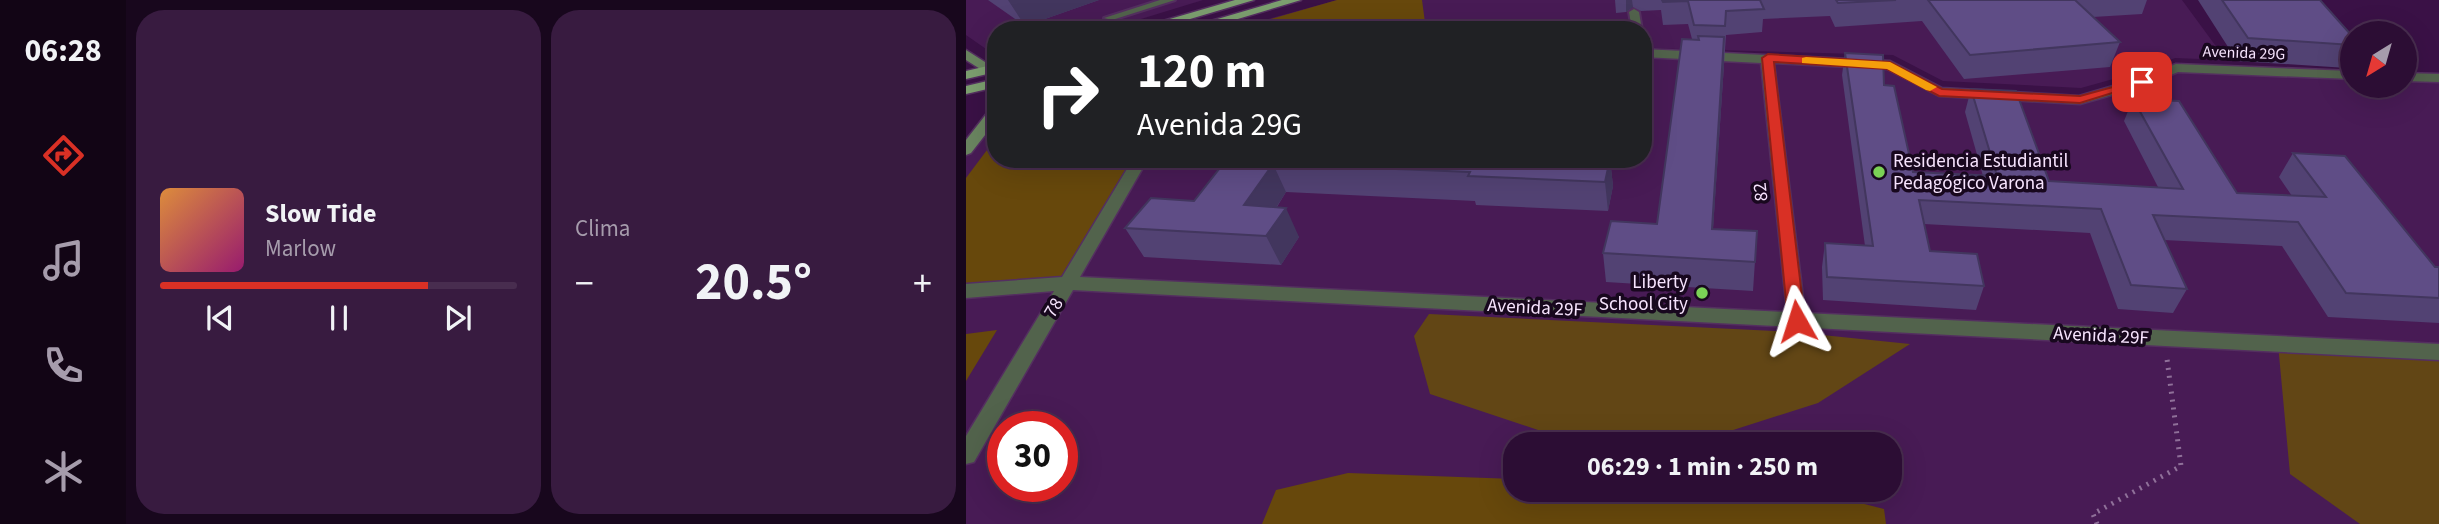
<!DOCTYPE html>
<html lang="es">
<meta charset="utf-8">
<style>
:root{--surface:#2c0d34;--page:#381b40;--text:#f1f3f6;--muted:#a69cac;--line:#482d4f;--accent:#d93025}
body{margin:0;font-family:"Source Sans 3",sans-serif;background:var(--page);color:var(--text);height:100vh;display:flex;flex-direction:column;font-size:26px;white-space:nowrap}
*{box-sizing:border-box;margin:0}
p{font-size:23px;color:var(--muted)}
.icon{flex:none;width:38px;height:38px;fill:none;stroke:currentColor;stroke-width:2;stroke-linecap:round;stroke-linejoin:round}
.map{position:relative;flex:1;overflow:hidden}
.details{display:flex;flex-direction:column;gap:10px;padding:10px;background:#18071d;width:840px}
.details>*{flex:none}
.guide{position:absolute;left:21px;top:21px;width:665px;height:147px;border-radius:28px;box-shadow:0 7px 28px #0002,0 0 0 2px var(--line);background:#202124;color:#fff;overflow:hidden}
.needle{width:46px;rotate:217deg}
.fabs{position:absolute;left:1374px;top:21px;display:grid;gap:14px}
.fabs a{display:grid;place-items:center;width:77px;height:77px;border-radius:50%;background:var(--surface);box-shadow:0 7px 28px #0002,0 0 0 2px var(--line);font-size:35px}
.speed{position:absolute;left:21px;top:411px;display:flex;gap:14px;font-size:35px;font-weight:700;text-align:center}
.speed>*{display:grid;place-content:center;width:91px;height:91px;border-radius:50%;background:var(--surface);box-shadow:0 7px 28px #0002,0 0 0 2px var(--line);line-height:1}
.speed .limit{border:10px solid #d22;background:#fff;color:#111}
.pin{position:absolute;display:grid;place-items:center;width:60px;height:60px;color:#fff;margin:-30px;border-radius:14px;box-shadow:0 4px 10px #0006}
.me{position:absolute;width:77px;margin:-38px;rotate:354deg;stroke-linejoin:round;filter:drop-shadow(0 0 5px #0008)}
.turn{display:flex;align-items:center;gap:24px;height:147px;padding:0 35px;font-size:32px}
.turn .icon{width:91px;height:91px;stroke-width:2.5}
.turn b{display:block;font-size:49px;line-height:60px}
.big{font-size:52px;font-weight:700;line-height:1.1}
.details .widget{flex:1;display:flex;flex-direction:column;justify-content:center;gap:10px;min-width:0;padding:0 24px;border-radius:28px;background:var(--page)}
.song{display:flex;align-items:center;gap:21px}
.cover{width:84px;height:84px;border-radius:10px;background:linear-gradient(135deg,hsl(30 70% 55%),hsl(320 70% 35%))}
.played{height:7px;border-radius:4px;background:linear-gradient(90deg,var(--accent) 75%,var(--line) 75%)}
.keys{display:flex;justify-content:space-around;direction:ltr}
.heat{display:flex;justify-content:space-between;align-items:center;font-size:38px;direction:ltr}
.details .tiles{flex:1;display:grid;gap:10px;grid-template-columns:repeat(2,1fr)}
.trip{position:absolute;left:537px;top:432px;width:399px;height:70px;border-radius:28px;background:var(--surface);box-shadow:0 7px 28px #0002,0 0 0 2px var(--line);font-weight:700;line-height:70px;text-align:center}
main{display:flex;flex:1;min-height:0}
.menu{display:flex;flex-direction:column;width:126px;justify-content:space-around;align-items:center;background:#120515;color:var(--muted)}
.menu .icon{width:49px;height:49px}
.menu .on{color:var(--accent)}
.menu b{font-size:32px;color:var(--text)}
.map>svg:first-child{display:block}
.built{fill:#481b55;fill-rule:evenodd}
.green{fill:#67480c}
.forest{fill:#624615}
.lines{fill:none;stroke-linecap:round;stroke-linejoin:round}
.lane-casing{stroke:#542f60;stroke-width:4}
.street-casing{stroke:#542f60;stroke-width:3}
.secondary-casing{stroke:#542f60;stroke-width:3}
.primary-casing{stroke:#542f60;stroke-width:3}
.path{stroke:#8f7099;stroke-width:5;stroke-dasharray:2 6;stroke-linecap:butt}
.lane{fill:#52634c;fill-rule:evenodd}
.street{fill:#52634c;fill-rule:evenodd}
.secondary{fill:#6a8560;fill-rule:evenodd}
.primary{fill:#7c9f6f;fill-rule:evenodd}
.wall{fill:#524273}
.shaded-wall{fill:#42365e}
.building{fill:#5f4d86;stroke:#42365e;stroke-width:2}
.route{fill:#d93025;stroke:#8d1f18;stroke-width:2}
.slow{fill:#f59e0b}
.poi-dot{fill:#7bd156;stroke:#18081e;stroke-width:2.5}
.labels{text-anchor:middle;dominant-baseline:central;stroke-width:7;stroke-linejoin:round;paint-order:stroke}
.far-street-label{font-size:16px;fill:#f7e4fe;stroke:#18081e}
.poi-label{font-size:19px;fill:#f7e4fe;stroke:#18081e;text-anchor:start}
.street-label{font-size:19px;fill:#f7e4fe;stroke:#18081e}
</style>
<main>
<nav class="menu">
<b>06:28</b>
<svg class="icon on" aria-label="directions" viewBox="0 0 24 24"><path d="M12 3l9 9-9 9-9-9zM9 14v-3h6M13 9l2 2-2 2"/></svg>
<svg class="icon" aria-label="music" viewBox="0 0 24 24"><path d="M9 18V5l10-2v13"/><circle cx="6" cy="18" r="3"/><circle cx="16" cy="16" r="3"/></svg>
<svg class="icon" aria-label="phone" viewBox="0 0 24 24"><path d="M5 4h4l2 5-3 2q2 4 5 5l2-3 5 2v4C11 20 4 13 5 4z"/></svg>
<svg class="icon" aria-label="climate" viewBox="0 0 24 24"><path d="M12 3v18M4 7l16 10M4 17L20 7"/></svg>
</nav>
<section class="details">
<div class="tiles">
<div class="widget">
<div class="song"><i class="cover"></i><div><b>Slow Tide</b><p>Marlow</p></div></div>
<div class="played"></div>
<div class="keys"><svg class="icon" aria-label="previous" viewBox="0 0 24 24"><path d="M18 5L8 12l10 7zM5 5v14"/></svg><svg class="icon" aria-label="pause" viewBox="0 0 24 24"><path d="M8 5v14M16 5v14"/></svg><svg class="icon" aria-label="next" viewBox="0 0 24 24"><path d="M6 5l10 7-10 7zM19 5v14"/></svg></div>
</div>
<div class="widget"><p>Clima</p>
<div class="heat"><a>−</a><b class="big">20.5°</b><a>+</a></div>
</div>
</div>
</section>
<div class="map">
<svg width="1473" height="524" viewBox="0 0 1473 524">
<rect width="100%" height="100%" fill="#3a1146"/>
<path class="built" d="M0,0h237l-98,30h-109v26l-30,-21z
M371,0h845l44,60 -51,-2 -33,13 -61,17 -138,-7 -50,-26 -250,-7v-18h-414z
M677,53l247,12 49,27 141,8 96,-32 176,7v11h52l1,-9 34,1v446h-1473v-375l30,-40v50h647zM37,427h59v59h-59zM550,444h374v46h-374z"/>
<path class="green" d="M371,0h85l4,30h-193z
M30,138v21h145l-73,124 -102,8v-113z
M31,330l-31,51v-47z
M382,473l167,6 1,11 297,1 71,18 2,15h-624l14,-34z"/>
<path class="forest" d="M463,314l364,18 117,12 -92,59 -116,37 -161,-9 -111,-37 -16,-58z
M1312,344l161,8v172h-79l-70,-50z"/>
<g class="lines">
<defs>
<path id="lane" d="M194,0h15l-63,20 -8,-2z
M668,9l5,3 3,18h-10l-3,-18z"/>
<path id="street" d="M677,49l247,12 52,27 137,8 58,-17 39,-15 176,7v8l-174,-7 -31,13 -67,19 -141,-8 -52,-27 -113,-6 31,250 634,31v16l-1366,-70 -99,172 -8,2v-28l88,-145 -88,7v-14l96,-7 71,-118h15l-68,118 707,35 -26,-249 -118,-6z
M1438,73l35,1v8l-35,-1z"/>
<path id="secondary" d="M0,50l30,19v10l-30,-19z
M30,107v14l-25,32 -5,2v-15l25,-32z"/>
<path id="primary" d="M269,0h19l-101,30h-21z
M316,0h19l-100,30h-21z
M30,64v8l-30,7v-8z
M30,79v8l-30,7v-8z"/>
</defs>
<use href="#lane" class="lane-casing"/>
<use href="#street" class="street-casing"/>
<use href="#secondary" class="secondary-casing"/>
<use href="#primary" class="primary-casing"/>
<path class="path" d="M1131,524l-4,-10 88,-48 -14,-107"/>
<use href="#lane" class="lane"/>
<use href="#street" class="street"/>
<use href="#secondary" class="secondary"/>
<use href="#primary" class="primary"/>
</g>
<path class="wall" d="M22,0h111l-74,26z
M649,0h532l-5,14 -49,3 27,25 -10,25 -146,12 -42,-58 -87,6 -5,-11 -67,3 -1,13 -36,3 -13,194 44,2 -4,60 -147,-9 -3,-29 54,-29 35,-185 -4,-15 -25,1 -2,-15 -20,1 -8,-4 -7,5 -10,1z
M1232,0h122l32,36v24l-5,8 -110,-7z
M879,53l39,32 29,87 70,4 -18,-64 6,-23 78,92 109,6 -34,-66 9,-22 104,94 55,3 -13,-19 14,-24 142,114h4v56l-111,-6 -46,-71 -118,-6 23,49 -14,24 -55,-4 -28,-76 -166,-9 6,27 54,35 -8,24 -153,-10 -1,-33 3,-24 40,3 -23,-171z
M261,159h383l3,27 -5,25 -132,-6 -1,-4 -189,-9 -9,15 22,30 -18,28 -137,-8 -19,-29 69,-27z"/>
<path class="shaded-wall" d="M42,0h91l-74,26z
M660,0h6l1,7 -7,5z
M758,37v27l-13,194 1,-29z
M644,159l3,27 -5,25 -3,-29z
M307,164l13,28 -27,42 -15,-29z
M320,208l13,29 -18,28 -15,-29z"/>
<path class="building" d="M696,0h98l4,9 -38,2 -1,15 -31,-1 -6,-24 -25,1z
M870,0h60l-58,3z
M962,0h147l45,42 -150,13z
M1256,0h98l32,36v9l-104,-7z
M364,26l40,1 -2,3h-41z
M476,26l35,2 -1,2h-36z
M732,36l26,1 -12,192 45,2 -2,31 -152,-9 8,-32 46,3 25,-185 17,1z
M879,53l38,2 1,30 10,1 19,86 84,4 -26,-87 45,2 33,90 134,8 -50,-90 46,2 58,92 89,4 -33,-44 52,3 90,111h4v31l-93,-5 -48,-71 -145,-7 34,74 -56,-4 -30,-76 -182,-9 11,51 47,3 7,32 -157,-9 -2,-34 48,3z
M261,159h383l-5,23 -137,-6 2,-4 -197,-8 -29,41 42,3 -20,28 -141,-8 26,-30 43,3z"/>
<path class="route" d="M802,54l122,8 52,27 138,7 62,-17 6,3 -68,21 -141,-7 -52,-27 -113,-7 31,259 -2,5h-13l-2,-5 -26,-263z"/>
<path class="slow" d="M840,57l84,5 47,25 -7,4 -4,-1 -39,-21 -85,-6v-5z"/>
<g class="poi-dot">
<circle cx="913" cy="172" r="7"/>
<circle cx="736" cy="293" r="7"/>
</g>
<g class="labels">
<g class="far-street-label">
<text transform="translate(1278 53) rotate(2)">Avenida 29G</text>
</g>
<g class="poi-label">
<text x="927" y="161">Residencia Estudiantil<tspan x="927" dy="22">Pedagógico Varona</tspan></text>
<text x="722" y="282" text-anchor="end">Liberty<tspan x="722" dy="22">School City</tspan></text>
</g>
<g class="street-label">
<text transform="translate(795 192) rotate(-96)">82</text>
<text transform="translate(88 308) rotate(-59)">78</text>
<text transform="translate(569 308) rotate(3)">Avenida 29F</text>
<text transform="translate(1135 336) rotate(3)">Avenida 29F</text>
</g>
</g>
</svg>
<div class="fabs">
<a><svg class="needle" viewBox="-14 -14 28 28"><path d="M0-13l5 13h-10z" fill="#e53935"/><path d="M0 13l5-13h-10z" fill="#a69cac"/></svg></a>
</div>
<div class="speed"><div class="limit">30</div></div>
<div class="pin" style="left:1176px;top:82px;background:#d93025"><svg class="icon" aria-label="arrive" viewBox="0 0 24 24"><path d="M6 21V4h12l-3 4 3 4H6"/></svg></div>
<svg class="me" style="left:831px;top:321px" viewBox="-20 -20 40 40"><path d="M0-17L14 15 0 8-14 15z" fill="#d93025" stroke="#fff" stroke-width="4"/></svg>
<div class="trip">06:29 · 1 min · 250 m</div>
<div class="guide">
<div class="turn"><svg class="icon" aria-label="right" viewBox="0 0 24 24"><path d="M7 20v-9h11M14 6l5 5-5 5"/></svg><div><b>120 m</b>Avenida 29G</div></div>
</div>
</div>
</main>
